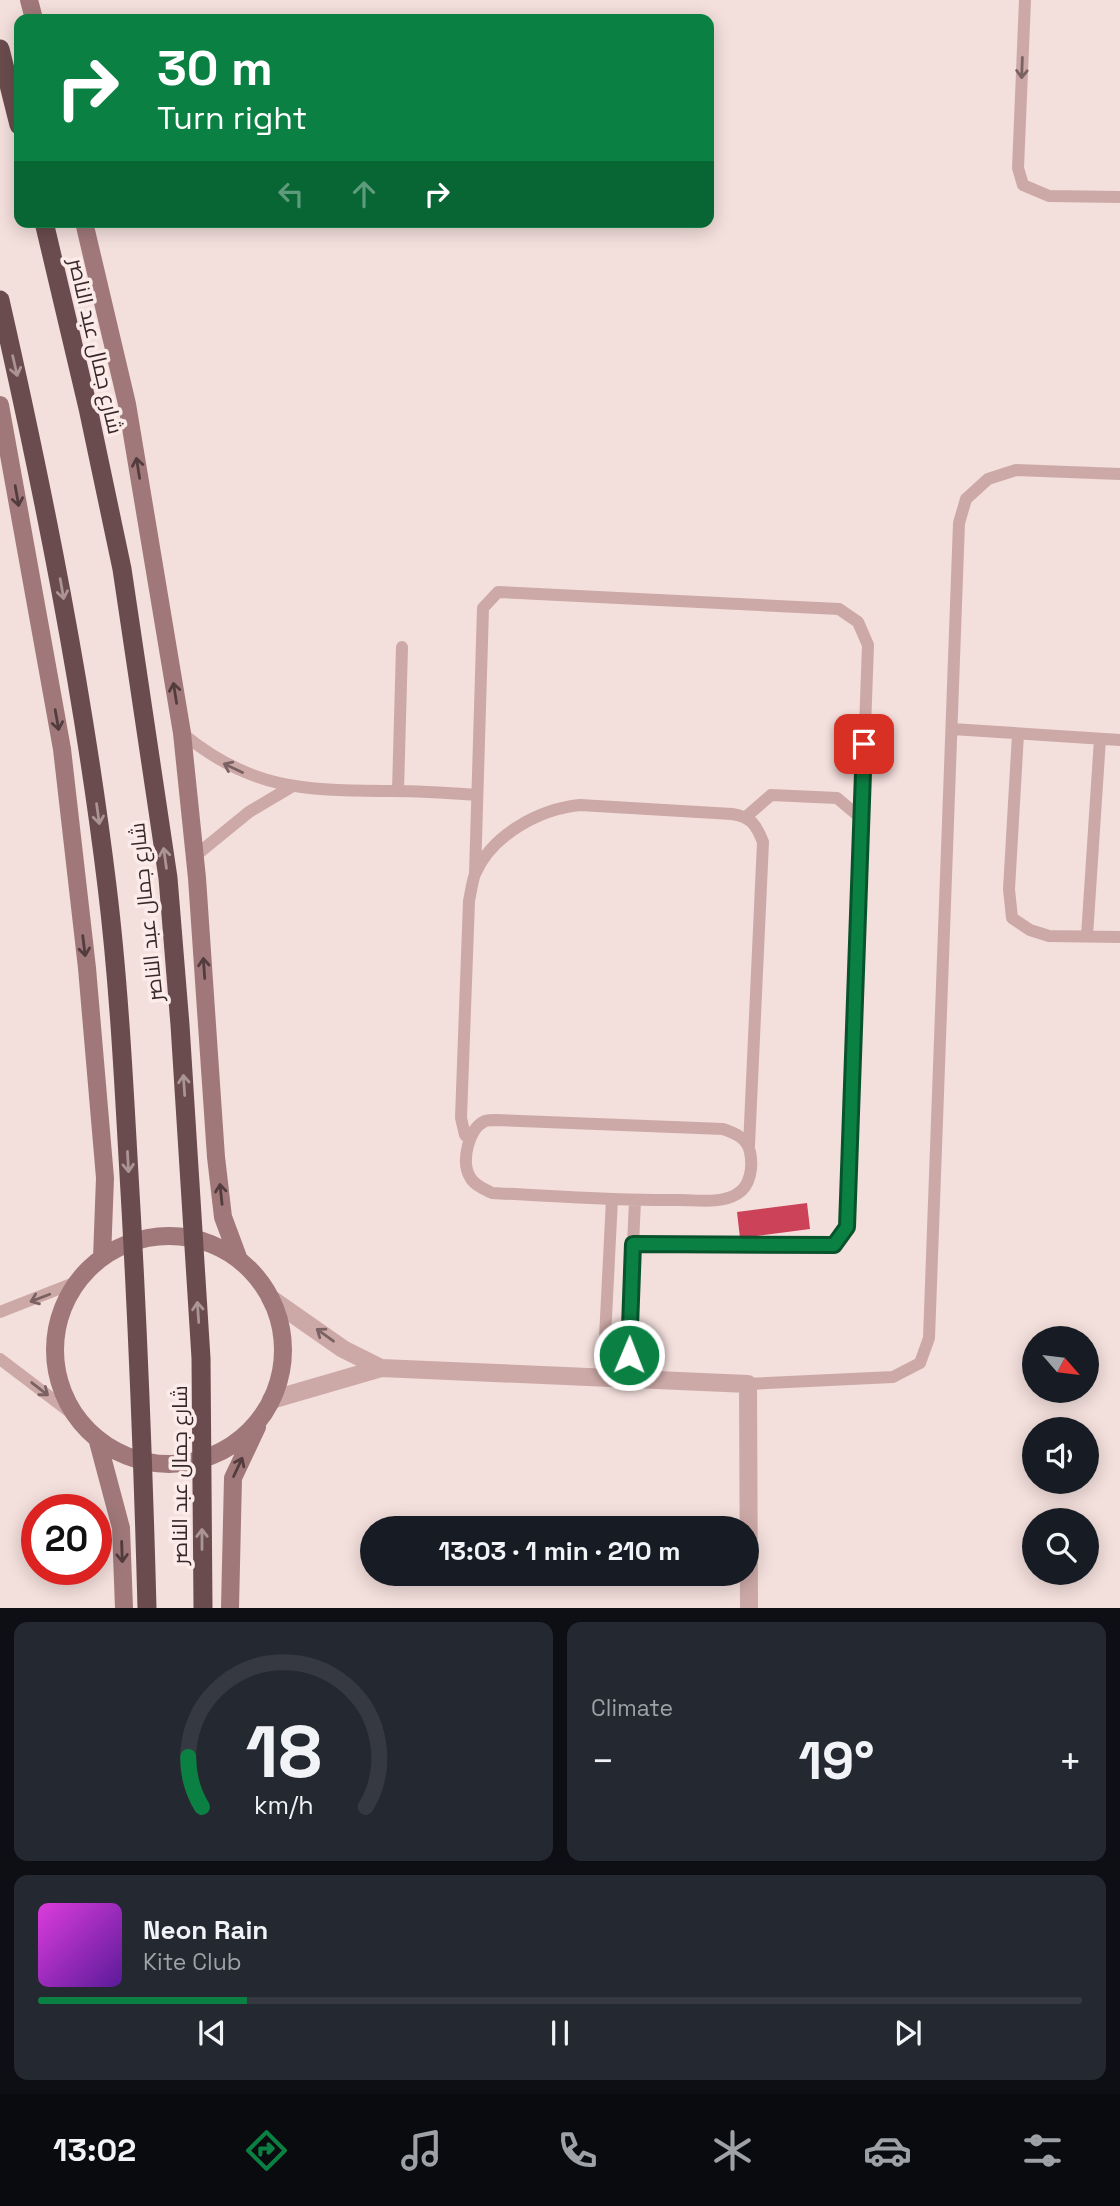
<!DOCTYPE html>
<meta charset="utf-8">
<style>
:root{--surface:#171b24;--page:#242831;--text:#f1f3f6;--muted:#9ea1a6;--line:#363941;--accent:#0b8043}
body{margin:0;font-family:"Space Grotesk",Cairo,sans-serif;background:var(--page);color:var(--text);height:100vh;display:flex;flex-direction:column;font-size:26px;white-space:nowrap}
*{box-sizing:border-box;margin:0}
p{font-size:23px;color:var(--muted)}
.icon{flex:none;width:38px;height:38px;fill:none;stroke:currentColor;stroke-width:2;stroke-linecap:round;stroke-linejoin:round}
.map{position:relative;height:1608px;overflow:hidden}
.sheet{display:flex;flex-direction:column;gap:14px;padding:14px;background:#0d0f14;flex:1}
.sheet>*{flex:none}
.top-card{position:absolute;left:14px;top:14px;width:700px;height:214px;border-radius:14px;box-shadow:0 4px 18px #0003;background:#0b8043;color:#fff;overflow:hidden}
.needle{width:46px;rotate:118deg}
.tools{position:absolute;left:1022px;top:1326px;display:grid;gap:14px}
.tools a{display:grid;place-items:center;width:77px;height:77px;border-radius:50%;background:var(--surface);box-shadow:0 4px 18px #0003;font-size:35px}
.speed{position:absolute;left:21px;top:1494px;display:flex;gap:14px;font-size:35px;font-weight:700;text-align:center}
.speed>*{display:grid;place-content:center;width:91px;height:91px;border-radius:50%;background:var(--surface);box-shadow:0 4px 18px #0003;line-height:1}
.speed .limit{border:10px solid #d22;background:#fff;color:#111}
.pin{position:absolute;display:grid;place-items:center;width:60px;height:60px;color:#fff;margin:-30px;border-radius:14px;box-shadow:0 4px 10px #0006}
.me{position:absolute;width:77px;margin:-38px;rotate:1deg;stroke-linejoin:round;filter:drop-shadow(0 0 5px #0008)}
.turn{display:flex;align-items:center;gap:24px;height:147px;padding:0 28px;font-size:32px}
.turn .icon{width:91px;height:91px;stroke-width:2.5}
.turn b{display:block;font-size:49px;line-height:60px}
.lanes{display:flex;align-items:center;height:66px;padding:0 28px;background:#0003;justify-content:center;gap:35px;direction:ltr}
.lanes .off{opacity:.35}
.big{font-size:52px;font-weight:700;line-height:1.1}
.sheet .widget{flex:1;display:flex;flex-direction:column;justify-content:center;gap:10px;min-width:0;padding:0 24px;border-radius:14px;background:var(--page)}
.sheet .dial{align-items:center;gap:0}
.dial svg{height:182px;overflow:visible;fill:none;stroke:var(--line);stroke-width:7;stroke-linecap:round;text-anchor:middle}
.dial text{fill:var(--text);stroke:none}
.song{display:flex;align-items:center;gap:21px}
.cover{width:84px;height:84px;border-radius:10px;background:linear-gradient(135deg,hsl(300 70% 55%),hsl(270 70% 35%))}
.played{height:7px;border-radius:4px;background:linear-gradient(90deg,var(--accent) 20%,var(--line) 20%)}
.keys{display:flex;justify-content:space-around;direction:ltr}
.heat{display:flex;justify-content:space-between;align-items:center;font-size:38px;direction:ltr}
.sheet .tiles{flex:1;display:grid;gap:14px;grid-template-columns:1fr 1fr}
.widget:last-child{grid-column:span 2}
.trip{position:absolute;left:360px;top:1516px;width:399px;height:70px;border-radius:35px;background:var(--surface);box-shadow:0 4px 18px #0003;font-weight:700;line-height:70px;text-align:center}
.tab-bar{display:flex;height:112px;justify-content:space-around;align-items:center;background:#090b0e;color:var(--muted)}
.tab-bar .icon{width:49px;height:49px}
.tab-bar .active{color:var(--accent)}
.tab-bar b{font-size:32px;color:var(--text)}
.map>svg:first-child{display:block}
.building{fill:#cc4259}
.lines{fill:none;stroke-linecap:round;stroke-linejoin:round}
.service{stroke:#cca9a7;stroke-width:12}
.minor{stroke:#cca9a7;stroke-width:18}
.secondary{stroke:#a0787a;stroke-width:18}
.trunk{stroke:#6a4c4e;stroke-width:19}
.trunk-bridge{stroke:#6a4c4e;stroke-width:19}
.oneway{stroke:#7b6262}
.oneway2{stroke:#ab9494}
.oneway3{stroke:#533c3e}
.route-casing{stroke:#07532c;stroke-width:18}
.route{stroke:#0b8043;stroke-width:12}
.labels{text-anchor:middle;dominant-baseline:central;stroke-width:7;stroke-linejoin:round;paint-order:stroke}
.street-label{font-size:21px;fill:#39282a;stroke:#fbebe9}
</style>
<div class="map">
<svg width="1120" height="1608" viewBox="0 0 1120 1608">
<rect width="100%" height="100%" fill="#f3dfdc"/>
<path class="building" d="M807,1203l3,26 -70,9 -3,-26z"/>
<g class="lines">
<path class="service" d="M1025,0l-7,168 5,17 26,11 71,1
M952,729l168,11
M182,733c70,58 124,57 210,58 28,0 57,2 85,4
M1018,734l-9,155 3,29 18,12 19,6 71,1
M398,791l4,-144
M747,816l24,-21 66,3 25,21
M195,856l54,-44 42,-25
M475,874l8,-266 15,-16 341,17 19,13 10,23 -21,582 -13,18 -201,-1
M1087,936l13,-197
M496,1120l227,9c12,4 24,9 27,23 3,14 1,34 -13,42 -16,10 -40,6 -58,6 -62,1 -124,-4 -187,-7 -8,-4 -18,-8 -22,-16 -9,-15 -2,-48 15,-56 3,-1 7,-1 11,-1z
M470,1139l-5,-4 -4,-17 8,-217c2,-9 3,-19 6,-27 17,-39 64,-65 105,-69l152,9c19,3 24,10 31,28l-14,304
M0,1312l79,-31
M0,1359l79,60
M603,1377l9,-178
M629,1378v-46l6,-131
M748,1384l145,-7 27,-14 9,-25 30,-815 7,-24 22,-20 28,-9 104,4"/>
<path class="minor" d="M270,1298l73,51 38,19
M271,1400l110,-32 367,16 1,224"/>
<path class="secondary" d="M29,0l5,19
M84,222l43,182 55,329 15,145 19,279 7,60 16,43
M0,405l62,344 25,219 18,210 -3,80
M55 1350a114 114 0 1 1 228 0a114 114 0 1 1-228 0Z
M97,1438l24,90 3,80
M230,1608l3,-130 24,-51"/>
<path class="trunk" d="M0,49l19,76"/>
<path class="trunk-bridge" d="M44,222l44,186 34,161 46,309 12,147 21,333 2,250
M0,300c44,194 83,389 107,586 11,90 16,181 21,271 9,150 15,300 19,451"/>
</g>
<defs><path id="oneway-shaft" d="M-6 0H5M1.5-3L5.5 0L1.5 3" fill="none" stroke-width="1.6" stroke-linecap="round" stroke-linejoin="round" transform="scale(1.75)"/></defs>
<g class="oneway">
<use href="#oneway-shaft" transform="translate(1022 68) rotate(92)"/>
<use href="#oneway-shaft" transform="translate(233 768) rotate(-155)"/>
<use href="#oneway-shaft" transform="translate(40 1298) rotate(159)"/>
<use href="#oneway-shaft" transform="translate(325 1335) rotate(-144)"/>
<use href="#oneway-shaft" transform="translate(40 1389) rotate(38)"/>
</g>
<g class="oneway2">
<use href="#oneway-shaft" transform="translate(15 366) rotate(77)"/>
<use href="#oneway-shaft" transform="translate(62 589) rotate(80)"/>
<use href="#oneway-shaft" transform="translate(98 814) rotate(82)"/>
<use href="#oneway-shaft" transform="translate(165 858) rotate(-98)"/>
<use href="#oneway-shaft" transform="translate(184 1085) rotate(-94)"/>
<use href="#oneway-shaft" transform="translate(128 1162) rotate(87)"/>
<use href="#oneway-shaft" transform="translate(198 1312) rotate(-94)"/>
<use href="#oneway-shaft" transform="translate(202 1539) rotate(-90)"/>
</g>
<g class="oneway3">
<use href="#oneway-shaft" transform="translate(138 468) rotate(-99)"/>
<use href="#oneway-shaft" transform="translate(17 496) rotate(80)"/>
<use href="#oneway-shaft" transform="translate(175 693) rotate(-99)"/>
<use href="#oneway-shaft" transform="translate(57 720) rotate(80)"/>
<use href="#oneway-shaft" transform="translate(84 946) rotate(83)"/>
<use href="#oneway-shaft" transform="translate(204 968) rotate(-94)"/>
<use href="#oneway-shaft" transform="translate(221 1194) rotate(-96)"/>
<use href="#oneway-shaft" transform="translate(238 1467) rotate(-65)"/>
<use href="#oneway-shaft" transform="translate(122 1552) rotate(88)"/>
</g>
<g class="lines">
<defs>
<path id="route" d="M629,1355l4,-111 201,1 13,-18 17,-483"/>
</defs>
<use href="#route" class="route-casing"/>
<use href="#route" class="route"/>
</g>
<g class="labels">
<g class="street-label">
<text transform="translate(96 346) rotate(77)">شارع جمال عبد الناصر</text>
<text transform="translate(146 912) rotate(-96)">شارع جمال عبد الناصر</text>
<text transform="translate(179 1475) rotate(-90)">شارع جمال عبد الناصر</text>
</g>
</g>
</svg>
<div class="tools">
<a><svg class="needle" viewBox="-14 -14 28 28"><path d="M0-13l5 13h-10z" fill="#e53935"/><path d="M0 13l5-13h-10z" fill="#9ea1a6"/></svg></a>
<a><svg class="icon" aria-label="sound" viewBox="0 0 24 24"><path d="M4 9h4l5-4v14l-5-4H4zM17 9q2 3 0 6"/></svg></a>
<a><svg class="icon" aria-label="search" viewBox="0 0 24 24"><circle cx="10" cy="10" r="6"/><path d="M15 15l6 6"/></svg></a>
</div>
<div class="speed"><div class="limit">20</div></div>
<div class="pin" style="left:864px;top:744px;background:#d93025"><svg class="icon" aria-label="arrive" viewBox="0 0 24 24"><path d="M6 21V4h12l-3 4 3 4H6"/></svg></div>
<svg class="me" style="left:629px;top:1355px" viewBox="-20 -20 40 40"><circle r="17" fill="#0b8043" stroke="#fff" stroke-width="3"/><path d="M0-11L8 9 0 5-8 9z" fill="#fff"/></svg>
<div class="trip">13:03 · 1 min · 210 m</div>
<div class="top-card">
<div class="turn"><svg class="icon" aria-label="right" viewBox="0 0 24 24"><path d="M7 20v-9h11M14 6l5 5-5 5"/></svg><div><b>30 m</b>Turn right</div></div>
<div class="lanes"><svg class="icon off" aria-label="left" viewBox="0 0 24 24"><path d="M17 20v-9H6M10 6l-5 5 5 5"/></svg><svg class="icon off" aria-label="ahead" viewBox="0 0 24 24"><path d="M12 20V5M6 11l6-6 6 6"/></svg><svg class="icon" aria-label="right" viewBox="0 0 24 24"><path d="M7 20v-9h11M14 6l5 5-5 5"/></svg></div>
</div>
</div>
<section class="sheet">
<div class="tiles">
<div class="widget dial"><svg viewBox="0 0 100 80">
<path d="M14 69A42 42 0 1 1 86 69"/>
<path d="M14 69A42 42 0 0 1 8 47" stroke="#0b8043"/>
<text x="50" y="56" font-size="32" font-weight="700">18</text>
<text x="50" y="72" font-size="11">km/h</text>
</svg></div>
<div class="widget"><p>Climate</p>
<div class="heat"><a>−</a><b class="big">19°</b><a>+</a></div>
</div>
<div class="widget">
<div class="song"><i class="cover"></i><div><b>Neon Rain</b><p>Kite Club</p></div></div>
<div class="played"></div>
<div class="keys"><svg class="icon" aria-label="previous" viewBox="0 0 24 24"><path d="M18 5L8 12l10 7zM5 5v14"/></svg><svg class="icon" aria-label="pause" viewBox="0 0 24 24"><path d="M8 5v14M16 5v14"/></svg><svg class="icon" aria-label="next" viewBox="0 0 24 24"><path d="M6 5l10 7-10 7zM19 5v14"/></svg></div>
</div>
</div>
</section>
<nav class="tab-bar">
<b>13:02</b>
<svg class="icon active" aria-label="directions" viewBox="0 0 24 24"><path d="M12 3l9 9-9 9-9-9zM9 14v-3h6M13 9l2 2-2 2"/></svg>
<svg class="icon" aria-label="music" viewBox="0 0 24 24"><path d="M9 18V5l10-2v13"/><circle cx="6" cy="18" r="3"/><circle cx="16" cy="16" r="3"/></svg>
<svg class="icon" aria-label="phone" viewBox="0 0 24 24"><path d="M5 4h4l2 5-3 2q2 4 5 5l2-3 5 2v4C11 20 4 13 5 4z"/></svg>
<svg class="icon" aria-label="climate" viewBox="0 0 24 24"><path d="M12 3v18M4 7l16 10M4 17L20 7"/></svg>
<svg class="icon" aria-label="car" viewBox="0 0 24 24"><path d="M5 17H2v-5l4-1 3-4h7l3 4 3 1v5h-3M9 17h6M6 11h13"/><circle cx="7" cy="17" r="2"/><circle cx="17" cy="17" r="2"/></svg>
<svg class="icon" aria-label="filters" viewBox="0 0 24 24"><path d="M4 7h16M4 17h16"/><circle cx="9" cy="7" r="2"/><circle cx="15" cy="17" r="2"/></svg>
</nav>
